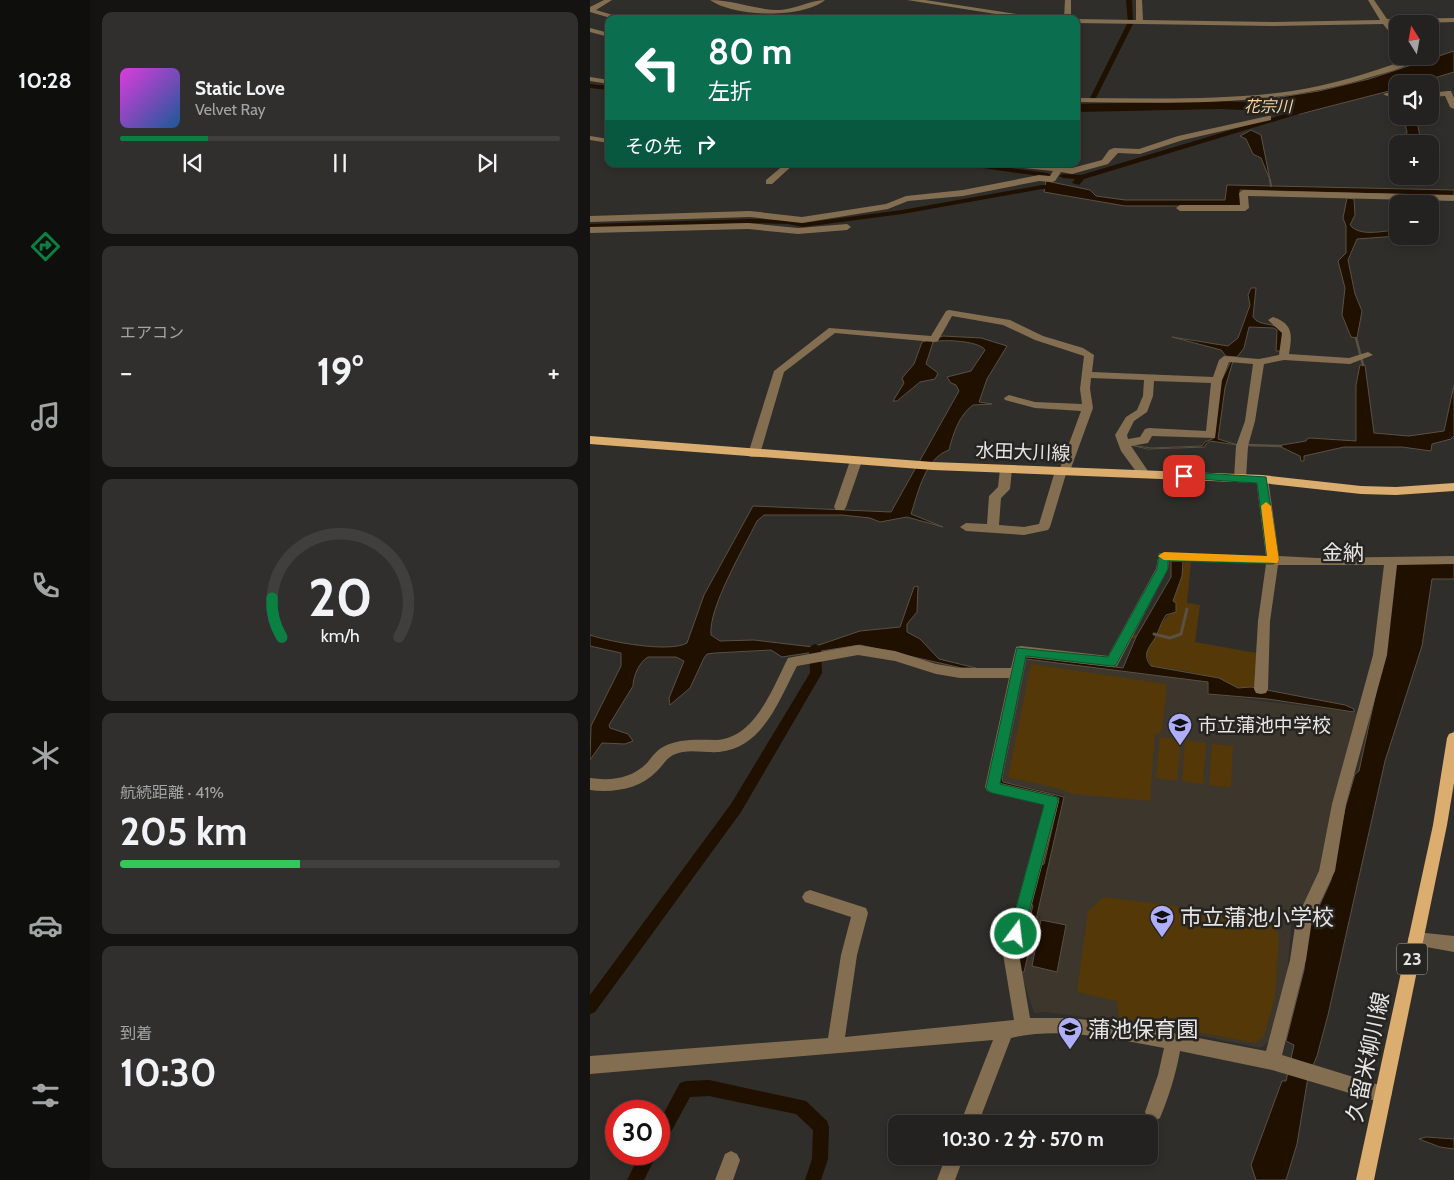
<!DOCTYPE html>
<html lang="ja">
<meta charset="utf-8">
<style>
:root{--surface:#242220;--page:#302f2d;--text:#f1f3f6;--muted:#a3a4a5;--line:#413f3e;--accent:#0b8043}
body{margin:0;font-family:Cabin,"Noto Sans JP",sans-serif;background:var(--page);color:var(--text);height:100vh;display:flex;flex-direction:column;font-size:19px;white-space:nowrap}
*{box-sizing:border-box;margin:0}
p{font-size:16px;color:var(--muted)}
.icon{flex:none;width:28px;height:28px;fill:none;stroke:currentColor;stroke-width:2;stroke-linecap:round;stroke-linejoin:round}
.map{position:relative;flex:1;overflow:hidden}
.panel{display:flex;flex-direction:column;gap:12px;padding:12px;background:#141312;width:500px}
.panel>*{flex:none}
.top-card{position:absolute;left:15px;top:15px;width:475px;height:152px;border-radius:10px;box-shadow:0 2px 8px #0003,0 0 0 1px var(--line);background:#0b6e4f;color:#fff;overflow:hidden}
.needle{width:32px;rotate:349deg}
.controls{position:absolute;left:799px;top:15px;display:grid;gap:10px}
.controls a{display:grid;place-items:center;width:50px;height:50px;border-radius:10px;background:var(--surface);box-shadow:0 2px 8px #0003,0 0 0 1px var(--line);font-size:25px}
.speed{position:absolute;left:15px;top:1100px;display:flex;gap:10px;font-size:25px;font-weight:700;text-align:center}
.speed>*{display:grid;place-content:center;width:65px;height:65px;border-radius:50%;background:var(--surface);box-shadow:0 2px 8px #0003,0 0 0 1px var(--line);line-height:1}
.speed .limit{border:8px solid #d22;background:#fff;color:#111}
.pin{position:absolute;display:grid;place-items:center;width:42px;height:42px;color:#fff;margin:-21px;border-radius:10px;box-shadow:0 2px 8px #0006}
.me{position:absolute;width:55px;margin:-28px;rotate:15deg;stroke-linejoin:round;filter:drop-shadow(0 0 4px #0008)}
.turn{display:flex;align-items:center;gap:18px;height:105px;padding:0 20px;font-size:22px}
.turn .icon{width:65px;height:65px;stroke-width:2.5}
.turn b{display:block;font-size:35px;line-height:42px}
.then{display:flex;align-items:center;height:48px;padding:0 20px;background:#0003;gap:10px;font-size:19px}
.big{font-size:38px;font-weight:700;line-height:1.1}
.panel .card{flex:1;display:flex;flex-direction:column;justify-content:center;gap:8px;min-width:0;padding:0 18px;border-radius:10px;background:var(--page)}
.panel .dial{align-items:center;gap:0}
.dial svg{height:130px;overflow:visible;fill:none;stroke:var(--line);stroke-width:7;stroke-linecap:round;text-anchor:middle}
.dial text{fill:var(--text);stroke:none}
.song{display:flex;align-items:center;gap:15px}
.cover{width:60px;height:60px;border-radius:8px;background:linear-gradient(135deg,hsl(300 70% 55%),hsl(210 70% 35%))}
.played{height:5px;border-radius:2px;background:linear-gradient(90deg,var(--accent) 20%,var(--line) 20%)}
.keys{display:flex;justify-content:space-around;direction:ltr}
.heat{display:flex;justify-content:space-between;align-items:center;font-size:28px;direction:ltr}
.charge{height:8px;border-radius:4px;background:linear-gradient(90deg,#34c759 41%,var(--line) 0)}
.trip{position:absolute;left:298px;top:1115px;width:270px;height:50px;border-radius:10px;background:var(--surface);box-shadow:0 2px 8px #0003,0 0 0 1px var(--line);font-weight:700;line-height:50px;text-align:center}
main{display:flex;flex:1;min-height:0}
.dock{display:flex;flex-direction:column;width:90px;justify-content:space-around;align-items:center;background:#0e0e0d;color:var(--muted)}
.dock .icon{width:35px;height:35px}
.dock .on{color:var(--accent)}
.dock b{font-size:22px;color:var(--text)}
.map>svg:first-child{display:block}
.built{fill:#3c362d}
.green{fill:#543807}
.water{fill:#1f1000;stroke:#5a5044}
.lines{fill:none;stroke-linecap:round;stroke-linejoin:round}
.stream-far2{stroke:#5a5044;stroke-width:2}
.stream-far1{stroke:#5a5044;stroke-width:2.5}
.stream{stroke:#5a5044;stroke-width:3}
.canal{fill:#1f1000;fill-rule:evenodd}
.river{fill:#1f1000;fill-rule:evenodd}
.minor{fill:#846e51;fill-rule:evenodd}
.major{fill:#dbad6e;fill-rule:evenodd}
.route{fill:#0b8043;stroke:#07532c}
.slow{fill:#f59e0b}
.labels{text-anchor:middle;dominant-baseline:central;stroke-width:5;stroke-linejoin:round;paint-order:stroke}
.far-water-label{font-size:16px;font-style:italic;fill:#fed49c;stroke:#262421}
.shield{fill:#262421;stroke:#acaaa8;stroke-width:1}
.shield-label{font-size:18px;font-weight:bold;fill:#e5e4e2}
.street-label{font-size:19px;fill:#e5e4e2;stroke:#262421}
.poi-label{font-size:19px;fill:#e5e4e2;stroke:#262421;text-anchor:start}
.quarter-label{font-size:21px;fill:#e5e4e2;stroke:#262421}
.near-poi-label{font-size:22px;fill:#e5e4e2;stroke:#262421;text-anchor:start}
.near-street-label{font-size:22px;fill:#e5e4e2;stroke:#262421}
</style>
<main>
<nav class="dock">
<b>10:28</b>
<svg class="icon on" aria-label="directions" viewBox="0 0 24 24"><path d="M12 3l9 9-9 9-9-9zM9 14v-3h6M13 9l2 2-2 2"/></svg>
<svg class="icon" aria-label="music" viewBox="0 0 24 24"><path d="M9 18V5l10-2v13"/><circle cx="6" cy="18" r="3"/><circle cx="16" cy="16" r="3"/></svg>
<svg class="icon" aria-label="phone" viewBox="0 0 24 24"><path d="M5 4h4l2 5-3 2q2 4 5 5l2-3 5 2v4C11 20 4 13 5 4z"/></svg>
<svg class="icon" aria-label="climate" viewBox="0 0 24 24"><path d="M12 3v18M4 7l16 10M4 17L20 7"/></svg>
<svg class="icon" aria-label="car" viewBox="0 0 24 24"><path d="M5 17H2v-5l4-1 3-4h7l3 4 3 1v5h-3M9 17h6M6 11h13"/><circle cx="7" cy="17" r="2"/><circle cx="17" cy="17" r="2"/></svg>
<svg class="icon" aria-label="filters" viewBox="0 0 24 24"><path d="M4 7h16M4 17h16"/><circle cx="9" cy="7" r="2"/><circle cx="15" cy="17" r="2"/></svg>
</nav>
<section class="panel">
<div class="card">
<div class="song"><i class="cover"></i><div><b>Static Love</b><p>Velvet Ray</p></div></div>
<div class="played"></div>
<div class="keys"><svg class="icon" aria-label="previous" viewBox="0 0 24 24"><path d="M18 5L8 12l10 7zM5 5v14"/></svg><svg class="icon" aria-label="pause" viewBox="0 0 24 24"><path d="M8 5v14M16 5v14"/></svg><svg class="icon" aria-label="next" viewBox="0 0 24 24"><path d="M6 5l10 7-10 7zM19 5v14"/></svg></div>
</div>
<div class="card"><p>エアコン</p>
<div class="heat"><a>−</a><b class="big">19°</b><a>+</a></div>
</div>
<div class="card dial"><svg viewBox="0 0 100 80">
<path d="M14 69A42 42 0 1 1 86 69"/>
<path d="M14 69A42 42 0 0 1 8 45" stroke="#0b8043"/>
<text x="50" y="56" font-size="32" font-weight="700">20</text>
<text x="50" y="72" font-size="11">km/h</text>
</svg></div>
<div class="card"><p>航続距離 · 41%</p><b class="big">205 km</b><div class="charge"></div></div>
<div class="card"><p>到着</p><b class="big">10:30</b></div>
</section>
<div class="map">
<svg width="864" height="1180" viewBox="0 0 864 1180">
<rect width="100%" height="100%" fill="#302e2a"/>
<path class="built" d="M438,659l180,23 -1,12 151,19 -24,85 -17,81 -19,38h-6l-5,60 -17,63 -9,8 -109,-22 -106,-14 -12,1 -13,-40h3l40,-178 -60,-13 -1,-3 23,-119z"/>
<path class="green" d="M595,561h6l-4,42 13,2 -5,37 67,12 -3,36 -22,-2 -18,-9 -33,-8 -35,-5 -5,-13 9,-15 -3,-2 -3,6 -3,-2 -2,2 -13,-5 1,-3 16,4 2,-4 7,2c3,-10 7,-19 17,-24l-1,-11z
M441,664l136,20 -5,47 -7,4 -5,66 -78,-7 -12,-5 -52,-12z
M570,737l21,2 -4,42 -21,-3z
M595,740l21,3 -3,41 -21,-3z
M622,744l21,2 -2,42 -22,-3z
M514,897l164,21 11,16 -4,63 -11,39 -9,7 -136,-26 -2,-16 -40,-9 11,-81z"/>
<path class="water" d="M864,51v21l-40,12h-16l-1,5 -97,25 -36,-5 -2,-5 19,-7 38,-6 50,-12z
M813,116h13l5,26 -2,2h-15l3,-12z
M661,130l10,5 9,45 -9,-22 -8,-4 -7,-15 -6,-3z
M456,181l44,9 6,6 29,4h100l2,-15 227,5v6l-214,-6 1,16h-116l-81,-14z
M757,198l7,1 1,16 -5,10c10,12 31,6 47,5v6l-40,3 -9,21 7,34 7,17 -5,27 -6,-1 -9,-22 3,-27 -7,-27 8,-8v-27l-3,-8z
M661,288h5l-3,29c7,11 22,3 31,16l-3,18h-5l1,-21 -3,-2 -25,-1 -5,21 -7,9 -11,-1 -5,-6 -49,-13 56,9 10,-8 12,-33 -2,-10z
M353,336l38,2 26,8 -20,33 -8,23 13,2 -19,1c-14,10 -20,29 -24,45 -24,8 -31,43 -38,64l32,13 -36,-10 -27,5 -10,-4 -28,-3h-78l-7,6c-13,27 -49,87 -46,114l9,6 34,-1 59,7 47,-16 40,-4 14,-40 4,-1 -1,26 -10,12v8l13,7 19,20 37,9h-14l-102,-23 -78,12 -11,-7 -56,3 -8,1 -3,4 -14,30 -20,17 -1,-7 15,-37 -8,-4h-28c-9,5 -15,20 -15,29l-24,39 1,3 18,6 5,7 -8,3 -23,-1 -12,17 1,-34 30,-60v-13l-31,-7v-11c20,7 80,18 97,8l17,-48 49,-89 138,6 68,-121 -3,-6 -5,-2 -4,-6 24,-6 14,-21c-5,-9 -42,-11 -52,-8l-7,22 12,9 -3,6 -15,3 -23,19h-4l11,-18 -2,-5 12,-14 8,-22z
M641,361h2l-8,27 -7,51 20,6 -28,-4 -5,4v2l-57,2 -18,-4 21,3 51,-2 3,-4 9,-4 6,-55z
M770,365h5l9,68 35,3 35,-5 10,-46v51l-3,3 -19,5 -1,7 -29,-4h-58l-40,9v5h-3l-1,-5 -19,-9 1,-2 24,-4 1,-2 3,-1 46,3v-56z
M581,561h12l-1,15 -9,25 3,2v9l-10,3c-4,6 -6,12 -9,19 -5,12 -17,18 -6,32l68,12 19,10 13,-1 94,18 9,4v3l-86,-13 -60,-5v-12l-182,-23 -24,120 1,3 61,15 -40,175h-3l-3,-13 15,-53 -3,-5 8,-35 6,-2 15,-66 -60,-14 24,-125 5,-2 95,11 13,-31 35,-60z
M806,563h58v16h-22l-10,67 -37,115 -57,254 -11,41 -9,21 -11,67 -11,36h-30l-5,-15 31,-84h4l8,-36 -8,-4 18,-71 3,-37 24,-53 14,-72 10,-34 4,-3 25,-116z
M451,920l25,5 -9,47 -25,-6z
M836,1137l28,2v10l-14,-2 -21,-8z"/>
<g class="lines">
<path class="stream-far2" d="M680,180l1,6"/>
<path class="stream-far1" d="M766,338l7,27
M656,445l35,1"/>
<path class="stream" d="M564,634l16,4 11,-4 6,-25"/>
<path class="canal" d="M536,0h6l1,21 -1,1 1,2 -37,74 -5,1 -1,-1 38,-76z
M0,84l19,2v4l-19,-2z
M718,107l7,2 -231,70 -5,6 -7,-2 3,-4 -12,-1 -4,-2 4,-2 18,1z
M374,164h19l64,9 4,2 -4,2 -79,-11z
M452,185h17l4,2 -4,2h-17l-140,25 -99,13 -15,-3 -38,-1 -160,5v-4l160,-5 38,1 15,3 99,-13z
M225,644l4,2 2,3 1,24 -81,139 -146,200 -5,2v-19l141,-191 79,-131 -1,-24 2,-3z
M119,1080l97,21 21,20 2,6 -1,32 -7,21h-16l7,-21 1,-29 -17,-16 -87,-18 -19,1 -25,46 -6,2v-23l21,-39 6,-2z
M50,1154h17l-13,26h-17z"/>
<path class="river" d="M630,101l68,3 6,4 -6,4 -68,-3 -144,3v-8z"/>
<path class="minor" d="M14,0h8l-16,10 30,9h-12l-24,-7v-5z
M120,0c23,0 46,10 70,10 16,-1 30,-10 45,-10 -23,19 -91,17 -115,0z
M317,0h18l123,19h-20z
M475,0h6v19h-7z
M546,0h6l1,20 131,2 106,-2 -12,-20h6l13,19 67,-1v4l-64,2 8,11v8l-15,-19 -109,2 -198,-3v-4l60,1z
M0,28l19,5v4l-19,-5z
M813,56h8l3,5c-11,8 -30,12 -43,16 -96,30 -196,26 -295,25v-4c72,0 145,3 216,-7 39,-6 77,-18 114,-31z
M0,77l19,3v4l-19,-3z
M808,90v4l-11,2 -4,-2z
M858,91h3l3,7v11l-4,-2 -5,-11 -15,1v-4z
M678,116h3v4l-88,20 -43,14 -22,-1 -10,11 -36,10 -11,-2 -6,9 -3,1 -13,-1 -76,15 -55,5 -20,8 -86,14 -52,-6 -160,5v-6l160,-5 52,6 84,-13 20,-8 57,-6 76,-15 11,1 3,-5 -40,-4 -4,-3h23l40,4 30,-8 7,-10 5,-2 25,1 39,-13z
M0,136l19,3v4l-19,-3z
M195,164h9l-22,20h-6v-4z
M653,190l211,5v6l-206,-5 1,12 -4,3h-65l-4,-3 4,-3h60l-1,-12z
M158,223l50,5 49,-4 4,3 -4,3 -49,4 -50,-5 -158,4v-6z
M359,310l61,10 33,16 40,12 11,7 -2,17 121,5 6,-17 5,-4 35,3 20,-4 3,-22 -14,-13 5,-3c21,7 19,19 16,37l60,4 19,-6 5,3 -23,9 -66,-4 -20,4 -9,57 -7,25 -2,32 -6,4 -6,-4 2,-32 9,-25 8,-57 -24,-2 -7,18 -7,58 -63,-2 -4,7 -17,3 19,28 -6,4 -4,-1 -19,-26 -6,-16 11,-18 11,-7 6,-14 1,-16 -53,-2 -1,11 3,19 -23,63 -4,3 -16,53 -2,3 -24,5 -58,-4 -6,-4 6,-4 21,1 2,-28 9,-9 2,-18 6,-4 6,4 -2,20 -9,9 -2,27 25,2 15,-3 16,-53 5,-3 21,-57 -46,-3 -30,-8 -1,-2 5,-3 26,7 47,2 -2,-15 4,-33 -49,-16 -32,-15 -51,-9 -14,25 -4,1 -99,-9 -51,39 -24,82 -2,3h-8l-2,-3 26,-83 55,-43 102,8 15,-25zM564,381l57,2 -5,48 -57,-3 -4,1 -5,8 -12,2 -1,-4 7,-14 13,-9 6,-16z
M266,457l6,4 -16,46 -2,3h-8l-2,-3 16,-46z
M672,475l6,4 11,77 38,2 137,-2v8l-57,1 -10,90 -41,149 -11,67 -23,49 -6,40 -24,95 107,33 3,6 -3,6 -6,3 -111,-33 -92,-19c-4,23 -11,45 -20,67l-6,3 -6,-3 -3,-6 13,-37 6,-27c-49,-9 -104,-22 -153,-10l-33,86h-18l33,-84 -403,34v-18l238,-18 13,-83 10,-38 -46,-15 -3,-5 3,-5 5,-2 56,18 2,5 -11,42 -12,82 169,-17 -11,-66 41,-149 -52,-12 -5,-2 -2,-4 24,-109h-49l-24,-4 -41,-13 -37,-6 -61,11c-18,34 -34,82 -78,86 -15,1 -32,-4 -46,3 -7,4 -10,10 -16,16 -17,18 -43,22 -67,19v-12c21,3 41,1 57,-15 5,-6 9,-12 16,-16 17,-9 35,-7 53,-7 39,-1 57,-53 72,-82l5,-1 65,-12 37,6 41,13 24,4h51l5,-21 5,-1 87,10 48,-87 3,-16 107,3 -10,-77zM579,561l97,3 -8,57 -4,68 2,4 5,1 5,-1 2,-4 2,-68 8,-56h106l-11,90 -41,149 -13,67 -23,49 -6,40 -24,91 -135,-26 -61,-7h-40l-11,-64 40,-153 -2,-4 -5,-2 -52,-12 26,-126 86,10 5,-1 51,-97z
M826,932l38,4v16l-44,-8 -2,-5 2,-5z
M141,1151l6,3 3,6 -7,20h-18l10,-26z
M356,1156h18l-9,24h-18z"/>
<path class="major" d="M0,436l343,26 329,13 99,11 35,1 58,-4v8l-58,4 -35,-1 -99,-11 -329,-13 -343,-26z
M864,732v51l-7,42 -73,355h-18l77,-355 14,-87 2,-4z"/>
</g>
<path class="route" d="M594,472l82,5 13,83 -6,4 -105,-3v8l-52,96 -4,1 -86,-10 -26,128 52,12 5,1 1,4 -35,133 -2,5 -5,2 -5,-2 -2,-5 35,-129 -52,-12 -4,-2 -2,-3 31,-140 91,9 49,-88 2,-15 108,2 -10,-73 -76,-5v-5z"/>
<path class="slow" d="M676,502l5,4 8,54 -2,3 -113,-3 -6,-4 6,-4 103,4 -6,-50z"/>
<defs>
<symbol id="school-pin" viewBox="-11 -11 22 30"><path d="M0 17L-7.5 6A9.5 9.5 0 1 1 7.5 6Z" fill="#afaefa" stroke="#262421"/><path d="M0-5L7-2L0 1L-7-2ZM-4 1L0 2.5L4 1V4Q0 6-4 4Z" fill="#111"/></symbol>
</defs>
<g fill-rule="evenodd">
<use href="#school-pin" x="576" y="711" width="28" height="38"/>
<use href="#school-pin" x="558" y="903" width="28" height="38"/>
<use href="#school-pin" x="466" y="1015" width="28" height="38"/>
</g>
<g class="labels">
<g class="far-water-label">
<text x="678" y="106">花宗川</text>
</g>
<rect class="shield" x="807" y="943.5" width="30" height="31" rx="4"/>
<g class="shield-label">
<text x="822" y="959">23</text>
</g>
<g class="street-label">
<text transform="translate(433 452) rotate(2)">水田大川線</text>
</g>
<g class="poi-label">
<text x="608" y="725">市立蒲池中学校</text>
</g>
<g class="quarter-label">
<text x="753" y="552">金納</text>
</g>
<g class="near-poi-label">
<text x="590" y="917">市立蒲池小学校</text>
<text x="498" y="1029">蒲池保育園</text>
</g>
<g class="near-street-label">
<text transform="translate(778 1057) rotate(-78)">久留米柳川線</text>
</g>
</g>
</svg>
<div class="controls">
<a><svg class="needle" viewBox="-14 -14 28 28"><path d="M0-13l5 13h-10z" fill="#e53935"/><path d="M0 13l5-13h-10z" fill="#a3a4a5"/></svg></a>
<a><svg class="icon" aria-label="sound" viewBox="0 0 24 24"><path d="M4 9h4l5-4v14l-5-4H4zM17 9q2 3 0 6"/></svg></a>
<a>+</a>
<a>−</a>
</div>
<div class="speed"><div class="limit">30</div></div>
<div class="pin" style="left:594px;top:476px;background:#d93025"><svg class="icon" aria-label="arrive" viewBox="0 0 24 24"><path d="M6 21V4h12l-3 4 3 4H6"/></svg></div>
<svg class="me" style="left:426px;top:934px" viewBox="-20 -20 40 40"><circle r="17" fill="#0b8043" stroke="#fff" stroke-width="3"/><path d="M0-11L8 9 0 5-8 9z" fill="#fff"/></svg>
<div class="trip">10:30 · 2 分 · 570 m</div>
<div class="top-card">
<div class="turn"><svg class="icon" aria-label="left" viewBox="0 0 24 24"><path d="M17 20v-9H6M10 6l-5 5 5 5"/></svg><div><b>80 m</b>左折</div></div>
<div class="then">その先<svg class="icon" aria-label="right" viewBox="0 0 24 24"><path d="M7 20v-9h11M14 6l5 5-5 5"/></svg></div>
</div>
</div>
</main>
